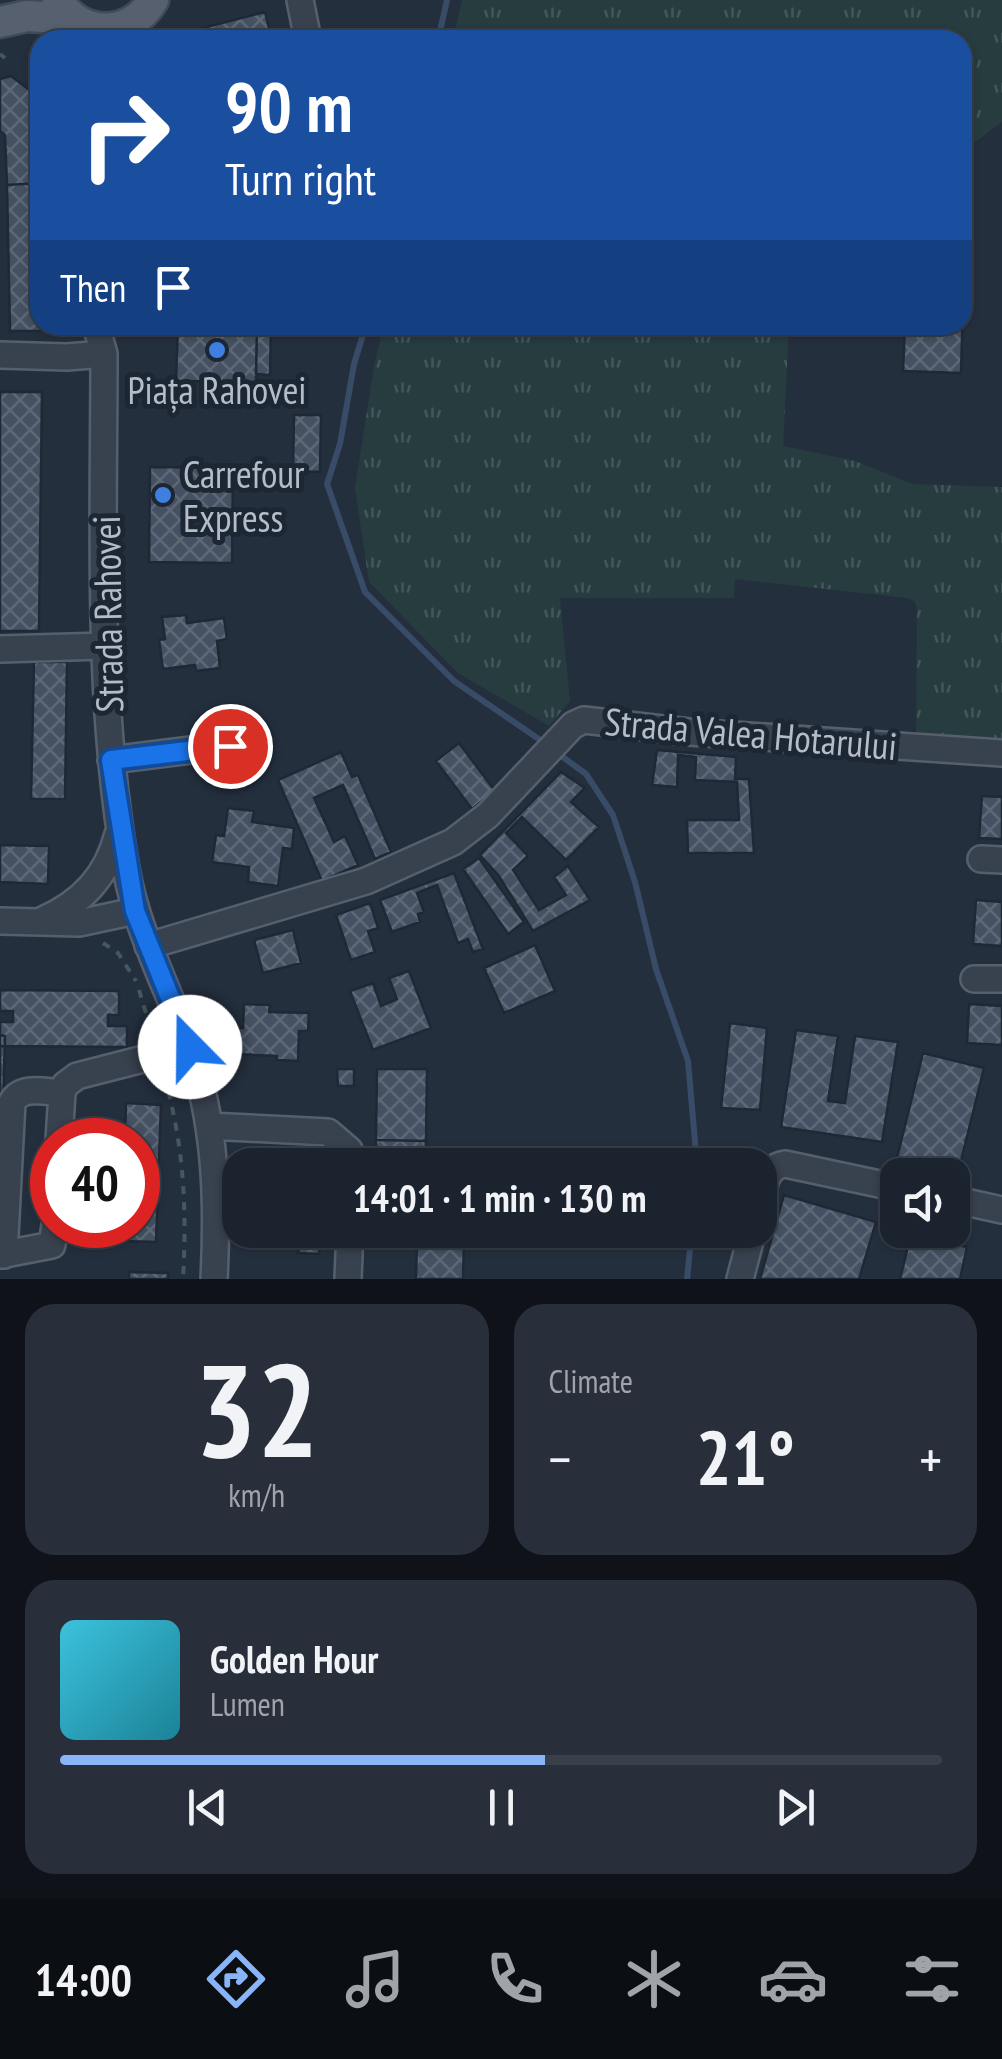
<!DOCTYPE html>
<meta charset="utf-8">
<style>
:root{--surface:#1b232e;--page:#282f3a;--text:#f1f3f6;--muted:#a0a4aa;--line:#39404a;--accent:#8ab4f8}
body{margin:0;font-family:"PT Sans Narrow",sans-serif;background:var(--page);color:var(--text);height:100vh;display:flex;flex-direction:column;font-size:38px;white-space:nowrap}
*{box-sizing:border-box;margin:0}
p{font-size:32px;color:var(--muted)}
.icon{flex:none;width:55px;height:55px;fill:none;stroke:currentColor;stroke-width:2;stroke-linecap:round;stroke-linejoin:round}
.map{position:relative;height:1279px;overflow:hidden}
.drawer{display:flex;flex-direction:column;gap:25px;padding:25px;background:#0f1319;flex:1}
.drawer>*{flex:none}
.guide{position:absolute;left:30px;top:30px;width:942px;height:305px;border-radius:30px;box-shadow:0 2px 8px #0004,0 0 0 2px var(--line);background:#1a4fa0;color:#fff;overflow:hidden}
.controls{position:absolute;left:880px;top:1158px;display:grid;gap:20px}
.controls a{display:grid;place-items:center;width:90px;height:90px;border-radius:20px;background:var(--surface);box-shadow:0 2px 8px #0004,0 0 0 2px var(--line);font-size:50px}
.speed{position:absolute;left:30px;top:1118px;display:flex;gap:20px;font-size:50px;font-weight:700;text-align:center}
.speed>*{display:grid;place-content:center;width:130px;height:130px;border-radius:50%;background:var(--surface);box-shadow:0 2px 8px #0004,0 0 0 2px var(--line);line-height:1}
.speed .limit{border:15px solid #d22;background:#fff;color:#111}
.pin{position:absolute;display:grid;place-items:center;width:85px;height:85px;color:#fff;margin:-42px;border:5px solid #fff;border-radius:50%;box-shadow:0 2px 10px #0007}
.me{position:absolute;width:110px;margin:-55px;rotate:338deg;stroke-linejoin:round;filter:drop-shadow(0 0 8px #0008)}
.turn{display:flex;align-items:center;gap:35px;height:210px;padding:0 30px;font-size:45px}
.turn .icon{width:130px;height:130px;stroke-width:2.5}
.turn b{display:block;font-size:70px;line-height:85px}
.then{display:flex;align-items:center;height:95px;padding:0 30px;background:#0003;gap:20px;font-size:38px}
.big{font-size:75px;font-weight:700;line-height:1.1}
.drawer .widget{flex:1;display:flex;flex-direction:column;justify-content:center;gap:15px;min-width:0;padding:0 35px;border-radius:30px;background:var(--page)}
.drawer .dial{align-items:center;gap:0}
.dial b{font-size:130px;line-height:1}
.song{display:flex;align-items:center;gap:30px}
.cover{width:120px;height:120px;border-radius:15px;background:linear-gradient(135deg,hsl(190 70% 55%),hsl(190 70% 35%))}
.played{height:10px;border-radius:5px;background:linear-gradient(90deg,var(--accent) 55%,var(--line) 55%)}
.keys{display:flex;justify-content:space-around;direction:ltr}
.heat{display:flex;justify-content:space-between;align-items:center;font-size:55px;direction:ltr}
.drawer .tiles{flex:1;display:grid;gap:25px;grid-template-columns:1fr 1fr}
.widget:last-child{grid-column:span 2}
.trip{position:absolute;left:222px;top:1148px;width:555px;height:100px;border-radius:30px;background:var(--surface);box-shadow:0 2px 8px #0004,0 0 0 2px var(--line);font-weight:700;line-height:100px;text-align:center}
.menu{display:flex;height:160px;justify-content:space-around;align-items:center;background:#0b0e12;color:var(--muted)}
.menu .icon{width:70px;height:70px}
.menu .current{color:var(--accent)}
.menu b{font-size:45px;color:var(--text)}
.map>svg:first-child{display:block}
.grass{fill:url(#grass-tufts)}
.lines{fill:none;stroke-linecap:round;stroke-linejoin:round}
.stream{stroke:#394c67;stroke-width:6}
.building{fill:url(#building-cross-hatch);stroke:#1f2835;stroke-width:2.5}
.minor-casing{stroke:#565f6c;stroke-width:30}
.major-casing{stroke:#414a57;stroke-width:35}
.path{stroke:#44595c;stroke-width:4;stroke-dasharray:8 8;stroke-linecap:butt}
.minor{stroke:#38414e;stroke-width:25}
.major{stroke:#56606e;stroke-width:30}
.route-casing{stroke:#114b97;stroke-width:25}
.route{stroke:#1a73e8;stroke-width:18}
.shop-dot{fill:#3f7fe0;stroke:#1d2633;stroke-width:4}
.labels{text-anchor:middle;dominant-baseline:central;stroke-width:10;stroke-linejoin:round;paint-order:stroke}
.poi-label{font-size:38px;fill:#b4bcc9;stroke:#1d2633}
.street-label{font-size:38px;fill:#b4bcc9;stroke:#1d2633}
</style>
<div class="map">
<svg width="1002" height="1279" viewBox="0 0 1002 1279">
<defs>
<pattern id="grass-tufts" width="24" height="20" patternUnits="userSpaceOnUse" patternTransform="scale(2.5)"><rect width="24" height="20" fill="#263c3f"/><path d="M3 7l-1-3M5 7V3M7 7l1-3M15 17l-1-3M17 17v-4M19 17l1-3" fill="none" stroke="#435659"/></pattern>
<pattern id="building-cross-hatch" width="8" height="8" patternUnits="userSpaceOnUse" patternTransform="scale(2.5)"><rect width="8" height="8" fill="#455162"/><path d="M0 0l8 8M0 8l8-8" fill="none" stroke="#5d6877"/></pattern>
</defs>
<rect width="100%" height="100%" fill="#242f3e"/>
<path class="grass" d="M462,0h540v122l-39,29 -1,-111h-509z
M384,325h405l-6,121 72,15 58,23 89,3v259l-86,-5 1,-132 -2,-7 -7,-4 -173,-19 -1,19h-174l10,103 -21,25 -91,-53 -89,-91 -14,-94 19,-122z"/>
<g class="lines">
<path class="stream" d="M438,40l9,-40
M366,325l-12,39 -14,80 -13,40 38,108 89,89 92,63
M556,752l30,22 27,41 22,67 21,87 32,92 9,104
M687,1279l5,-49"/>
</g>
<path class="building" d="M265,12l7,28h-84l7,-10z
M11,76l29,22v85l-33,2 -2,-50 -5,-4v-52z
M40,183v142h17v6h-47l-3,-146z
M963,305l-2,68 -58,-2 2,-46h57z
M178,325h79l-1,57 -80,-1z
M257,325h14l-1,50 -14,-1z
M0,392h42l-3,239h-39z
M294,415h27l-1,57 -27,-1z
M150,467l83,1 -1,95 -83,-1z
M186,615l1,8 37,-5 3,21 -10,2 3,27 -24,3 -1,-6 -32,4 -4,-29 6,-1 -3,-22z
M34,662h33l-2,137h-34z
M459,743l36,48 -23,18 -36,-48z
M657,750l79,7 -1,22h14l5,74h-66l-1,-33h52l-2,-38 -42,-2 1,-23 -18,-2 -1,32 -25,-2z
M341,752l11,25 6,-2 33,77 -16,7 -32,-74 -29,13 20,44 11,-6 13,29 -36,16 -44,-101z
M561,772l24,16 -14,14 28,25 -33,33 -44,-43 -16,16 22,23 -15,14 26,40 27,-15 -12,-18 14,-11 22,34 -57,31 -34,-55 -19,-21z
M982,796l20,1v42l-23,-1z
M228,808l26,3 -2,11 42,6 -2,21 -9,-1 -5,38 -30,-4 1,-15 -37,-5 4,-27 8,1z
M0,845l49,1 -1,38 -48,-2z
M479,858l45,64 -16,12 -45,-65z
M454,873l29,76 -10,3 -5,-13 -10,4 -21,-58 -20,8 7,19 -6,2 2,8 -28,10 -12,-32z
M976,900l26,2v44l-29,-2z
M370,903l8,25 -10,3 7,21 -24,8 -15,-45z
M293,930l8,33 -38,10 -9,-33z
M535,945l20,46 -51,22 -20,-45z
M409,971l22,57 -58,22 -23,-59 23,-8 8,23 16,-7 -8,-21z
M0,990l119,1v24h-11v11h19v21l-127,-1v-24h13v-11h-13z
M244,1004l26,1 -1,7 40,1 -1,18h-9l-1,30 -21,-1v-4l-41,-2 1,-26h6z
M969,1004l33,2v39l-35,-2z
M730,1023l37,5 -7,82 -39,-2z
M796,1030l42,6 -10,65 17,2 10,-67 43,6 -16,100 -101,-15z
M0,1035l5,1 -5,188z
M923,1053l61,15 -30,121 -2,-14 -59,-1z
M337,1069h17v17h-16z
M377,1069h50l-1,72 -50,-1z
M126,1103l35,2 -5,137 -35,-1v-16h17v-85h-13z
M376,1140l50,1 -1,24h-49z
M784,1195l92,27 -17,57h-99z
M258,1230h62l-1,24 -21,-1 1,-5 -41,-1z
M911,1234l56,13 -7,32h-60z
M417,1239h47l-1,40h-47z
M129,1272l39,1v6h-39z"/>
<g class="lines">
<defs>
<path id="minor" d="M300,0l8,40
M96,325l8,29c0,171 -8,345 22,514 11,64 42,119 63,179 27,74 29,154 25,232
M0,355l67,2 37,-3
M0,649l105,-3
M111,760l120,-15
M981,859l21,1
M43,920c40,-18 64,-44 75,-86
M0,921l79,2 56,-12
M148,946l218,-65 87,-39 35,-27 85,-90 11,-5 105,12 313,21
M974,979h28
M62,1093l3,-8 12,-9 113,-29
M209,1126l119,6 21,18v15
M952,1199l50,11
M760,1203c4,-16 5,-36 25,-39l113,24
M0,1255l52,-10 3,-20
M4,1255l8,-153c10,-17 33,-10 50,-9l-3,47
M348,1279l2,-49
M740,1279l13,-49"/>
<path id="major" d="M58,0c22,38 73,38 95,0
M0,22l27,-6 46,3"/>
</defs>
<use href="#minor" class="minor-casing"/>
<use href="#major" class="major-casing"/>
<path class="path" d="M0,54l5,4
M103,943l15,10 18,28
M139,990l13,43
M164,1076c20,68 23,133 19,203"/>
<use href="#minor" class="minor"/>
<use href="#major" class="major"/>
</g>
<g class="lines">
<defs>
<path id="route" d="M190,1047l-55,-136 -24,-151 119,-14"/>
</defs>
<use href="#route" class="route-casing"/>
<use href="#route" class="route"/>
</g>
<g class="shop-dot">
<circle cx="217" cy="350" r="10"/>
<circle cx="163" cy="495" r="10"/>
</g>
<g class="labels">
<g class="poi-label">
<text x="217" y="389">Piața Rahovei</text>
<text x="183" y="473" text-anchor="start">Carrefour<tspan x="183" dy="44">Express</tspan></text>
</g>
<g class="street-label">
<text transform="translate(107 614) rotate(-91)">Strada Rahovei</text>
<text transform="translate(751 733) rotate(5)">Strada Valea Hotarului</text>
</g>
</g>
</svg>
<div class="controls">
<a><svg class="icon" aria-label="sound" viewBox="0 0 24 24"><path d="M4 9h4l5-4v14l-5-4H4zM17 9q2 3 0 6"/></svg></a>
</div>
<div class="speed"><div class="limit">40</div></div>
<div class="pin" style="left:230px;top:746px;background:#d93025"><svg class="icon" aria-label="arrive" viewBox="0 0 24 24"><path d="M6 21V4h12l-3 4 3 4H6"/></svg></div>
<svg class="me" style="left:190px;top:1047px" viewBox="-20 -20 40 40"><circle r="19" fill="#fff"/><path d="M0-13L10 11 0 6-10 11z" fill="#1a73e8"/></svg>
<div class="trip">14:01 · 1 min · 130 m</div>
<div class="guide">
<div class="turn"><svg class="icon" aria-label="right" viewBox="0 0 24 24"><path d="M7 20v-9h11M14 6l5 5-5 5"/></svg><div><b>90 m</b>Turn right</div></div>
<div class="then">Then<svg class="icon" aria-label="arrive" viewBox="0 0 24 24"><path d="M6 21V4h12l-3 4 3 4H6"/></svg></div>
</div>
</div>
<section class="drawer">
<div class="tiles">
<div class="widget dial"><b>32</b><p>km/h</p></div>
<div class="widget"><p>Climate</p>
<div class="heat"><a>−</a><b class="big">21°</b><a>+</a></div>
</div>
<div class="widget">
<div class="song"><i class="cover"></i><div><b>Golden Hour</b><p>Lumen</p></div></div>
<div class="played"></div>
<div class="keys"><svg class="icon" aria-label="previous" viewBox="0 0 24 24"><path d="M18 5L8 12l10 7zM5 5v14"/></svg><svg class="icon" aria-label="pause" viewBox="0 0 24 24"><path d="M8 5v14M16 5v14"/></svg><svg class="icon" aria-label="next" viewBox="0 0 24 24"><path d="M6 5l10 7-10 7zM19 5v14"/></svg></div>
</div>
</div>
</section>
<nav class="menu">
<b>14:00</b>
<svg class="icon current" aria-label="directions" viewBox="0 0 24 24"><path d="M12 3l9 9-9 9-9-9zM9 14v-3h6M13 9l2 2-2 2"/></svg>
<svg class="icon" aria-label="music" viewBox="0 0 24 24"><path d="M9 18V5l10-2v13"/><circle cx="6" cy="18" r="3"/><circle cx="16" cy="16" r="3"/></svg>
<svg class="icon" aria-label="phone" viewBox="0 0 24 24"><path d="M5 4h4l2 5-3 2q2 4 5 5l2-3 5 2v4C11 20 4 13 5 4z"/></svg>
<svg class="icon" aria-label="climate" viewBox="0 0 24 24"><path d="M12 3v18M4 7l16 10M4 17L20 7"/></svg>
<svg class="icon" aria-label="car" viewBox="0 0 24 24"><path d="M5 17H2v-5l4-1 3-4h7l3 4 3 1v5h-3M9 17h6M6 11h13"/><circle cx="7" cy="17" r="2"/><circle cx="17" cy="17" r="2"/></svg>
<svg class="icon" aria-label="filters" viewBox="0 0 24 24"><path d="M4 7h16M4 17h16"/><circle cx="9" cy="7" r="2"/><circle cx="15" cy="17" r="2"/></svg>
</nav>
